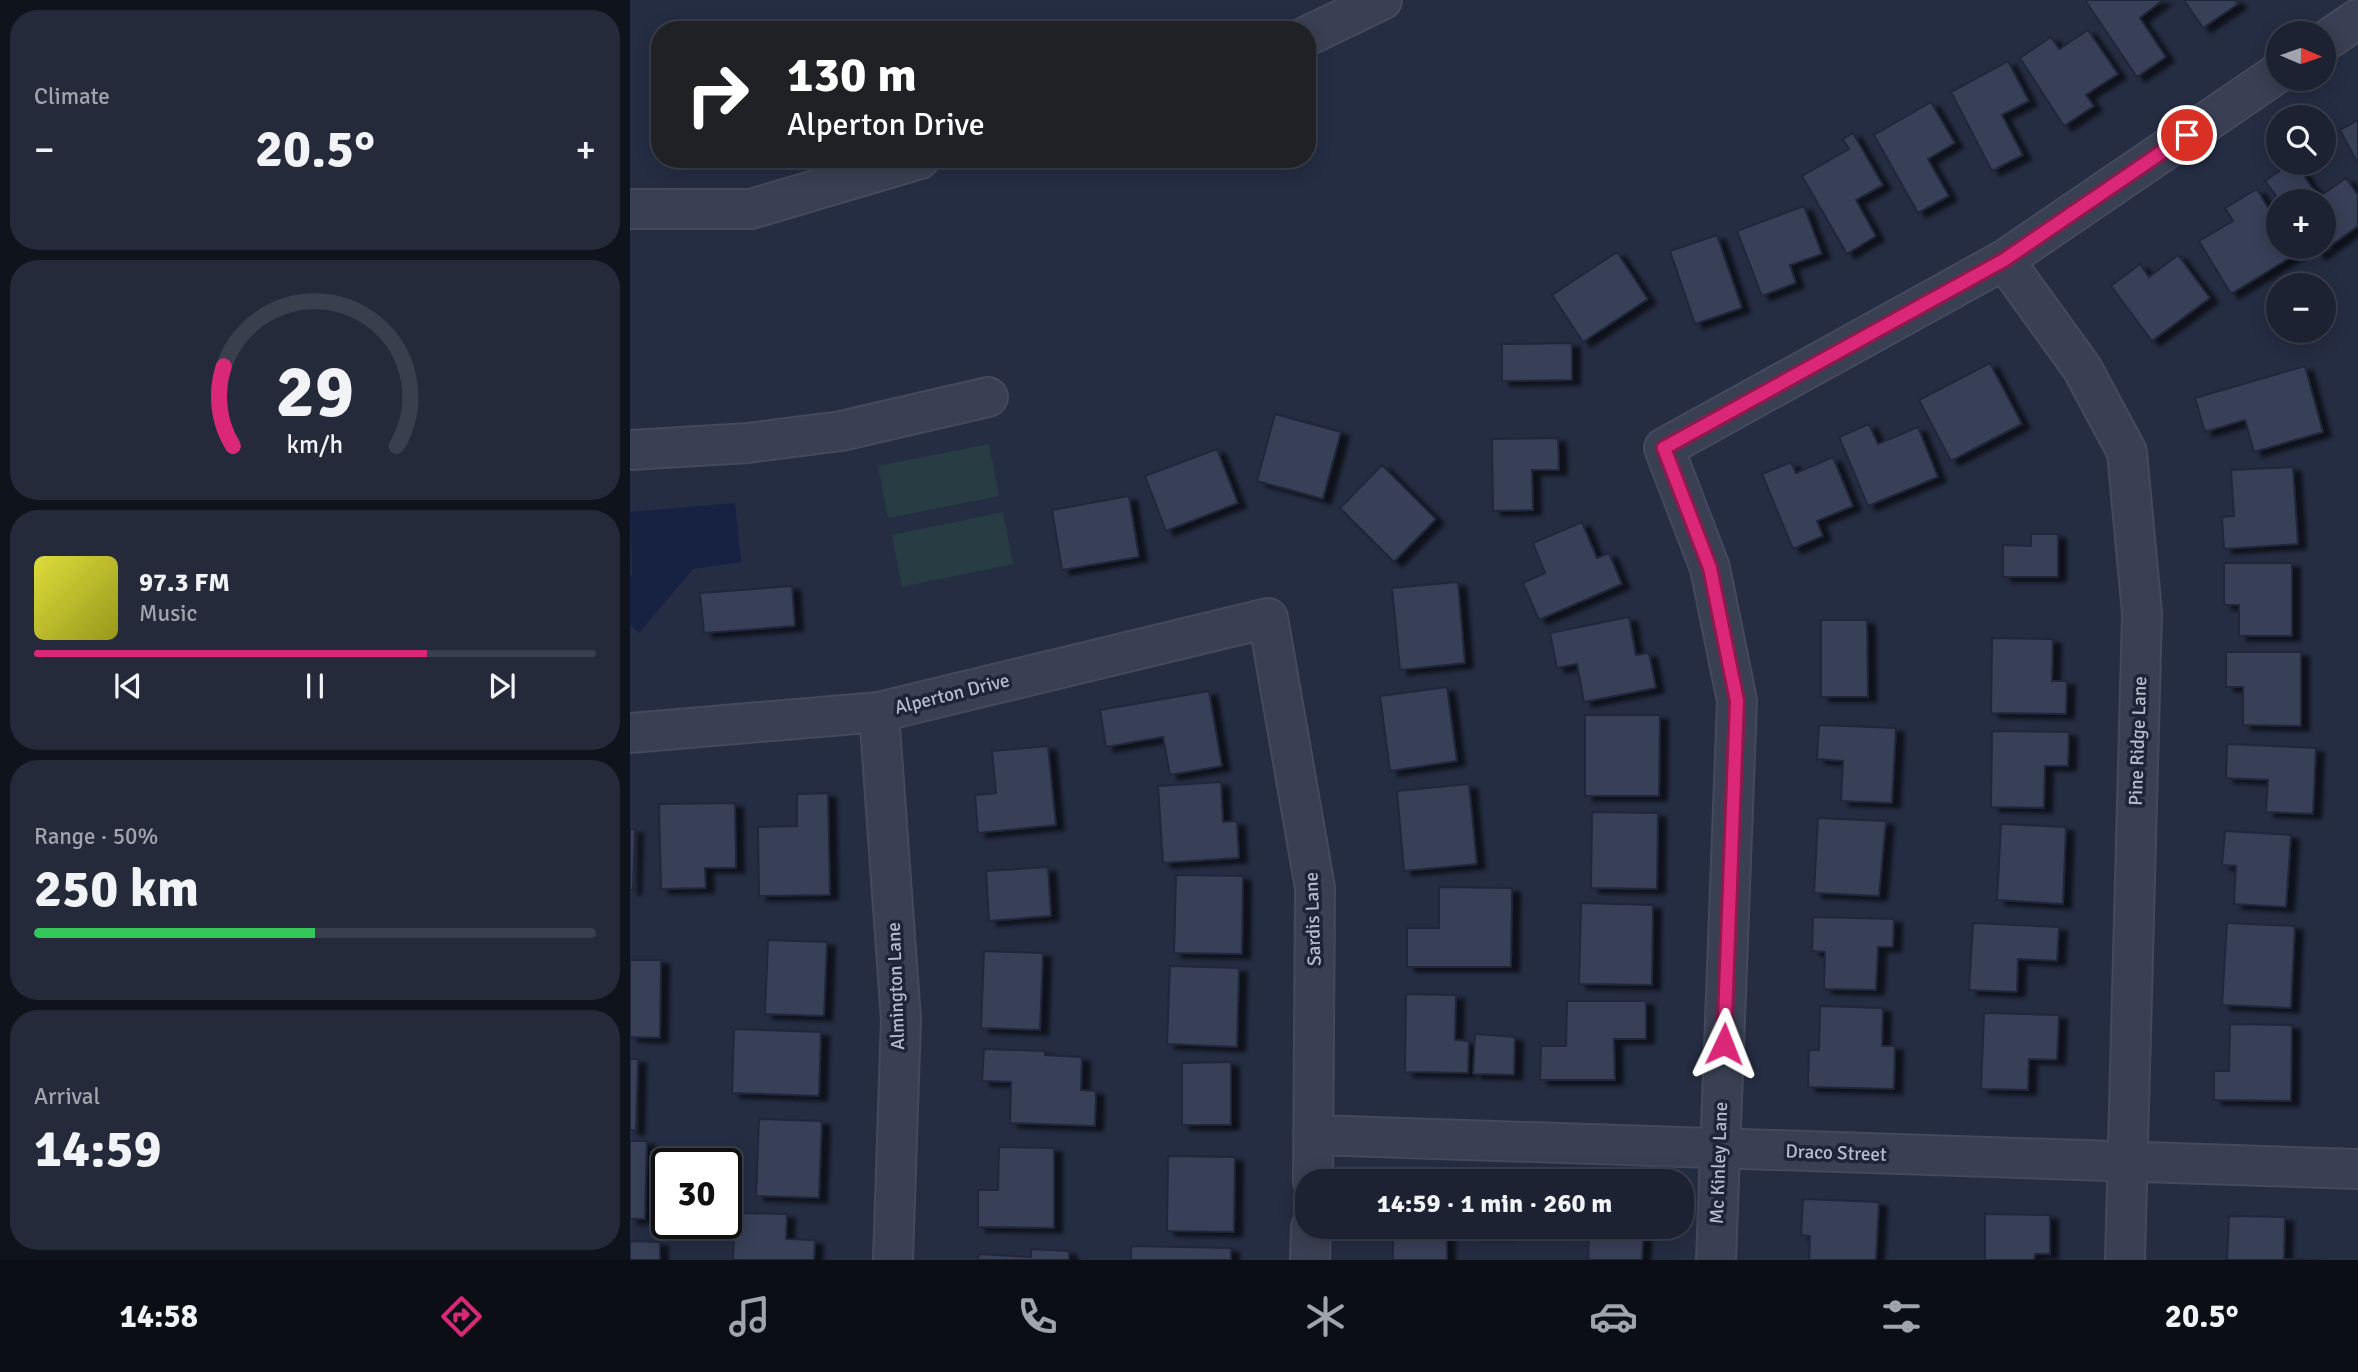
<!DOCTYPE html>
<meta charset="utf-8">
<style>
:root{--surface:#1c2232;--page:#252a3a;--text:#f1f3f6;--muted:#a0a4ac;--line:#3a3f4d;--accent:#db2777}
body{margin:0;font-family:Signika,sans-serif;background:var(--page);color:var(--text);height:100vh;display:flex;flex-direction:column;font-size:26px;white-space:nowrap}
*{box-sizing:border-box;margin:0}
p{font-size:23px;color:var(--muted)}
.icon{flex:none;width:38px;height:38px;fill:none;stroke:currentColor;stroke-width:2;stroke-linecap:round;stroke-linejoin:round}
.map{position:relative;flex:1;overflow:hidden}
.side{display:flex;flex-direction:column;gap:10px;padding:10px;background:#0f131c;width:630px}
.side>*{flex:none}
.guide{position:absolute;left:21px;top:21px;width:665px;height:147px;border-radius:28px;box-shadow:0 4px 18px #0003,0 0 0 2px var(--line);background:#202124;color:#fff;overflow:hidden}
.needle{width:46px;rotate:92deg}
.tools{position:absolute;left:1636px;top:21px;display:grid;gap:14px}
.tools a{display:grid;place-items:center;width:70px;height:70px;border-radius:50%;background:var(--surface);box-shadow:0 4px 18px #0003,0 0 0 2px var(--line);font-size:35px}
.speed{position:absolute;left:21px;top:1148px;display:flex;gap:14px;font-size:35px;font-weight:700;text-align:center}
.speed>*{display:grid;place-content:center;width:91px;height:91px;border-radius:50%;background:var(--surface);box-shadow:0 4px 18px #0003,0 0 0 2px var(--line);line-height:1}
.speed .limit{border:4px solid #111;border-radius:10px;background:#fff;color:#111}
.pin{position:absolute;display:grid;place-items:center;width:60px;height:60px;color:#fff;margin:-30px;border:4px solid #fff;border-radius:50%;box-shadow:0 2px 7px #0007}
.me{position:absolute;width:77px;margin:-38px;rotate:2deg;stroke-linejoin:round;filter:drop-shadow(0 0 5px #0008)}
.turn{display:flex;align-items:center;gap:24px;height:147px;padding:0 21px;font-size:32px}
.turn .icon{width:91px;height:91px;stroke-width:2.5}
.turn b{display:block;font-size:49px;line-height:60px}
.big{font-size:52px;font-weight:700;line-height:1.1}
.side .widget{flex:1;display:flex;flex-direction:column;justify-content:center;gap:10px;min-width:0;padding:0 24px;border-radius:28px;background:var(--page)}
.side .dial{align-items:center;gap:0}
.dial svg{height:182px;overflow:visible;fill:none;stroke:var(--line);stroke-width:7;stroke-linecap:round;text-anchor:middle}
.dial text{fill:var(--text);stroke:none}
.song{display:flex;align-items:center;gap:21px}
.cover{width:84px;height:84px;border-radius:10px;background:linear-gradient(135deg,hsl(60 70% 55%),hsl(60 70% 35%))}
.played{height:7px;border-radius:4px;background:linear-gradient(90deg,var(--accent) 70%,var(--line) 70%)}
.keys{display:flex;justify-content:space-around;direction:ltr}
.heat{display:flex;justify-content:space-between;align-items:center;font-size:38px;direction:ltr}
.charge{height:10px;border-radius:5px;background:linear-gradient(90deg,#34c759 50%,var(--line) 0)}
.trip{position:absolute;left:665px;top:1169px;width:399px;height:70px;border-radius:28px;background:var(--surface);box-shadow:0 4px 18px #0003,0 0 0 2px var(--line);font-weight:700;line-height:70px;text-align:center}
.menu{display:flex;height:112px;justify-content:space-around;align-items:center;background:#0b0e14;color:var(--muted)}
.menu .icon{width:49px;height:49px}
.menu .current{color:var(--accent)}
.menu b{font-size:32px;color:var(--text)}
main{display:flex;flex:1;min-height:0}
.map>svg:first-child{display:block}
.green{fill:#283c44}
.water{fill:#172142}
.building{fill:#374059;stroke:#21273a;stroke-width:2;filter:url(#shadow)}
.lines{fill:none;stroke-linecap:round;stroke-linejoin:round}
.minor-casing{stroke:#44495c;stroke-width:42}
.minor{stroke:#3a4053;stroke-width:38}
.route-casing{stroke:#8e194d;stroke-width:18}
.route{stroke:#db2777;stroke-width:12}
.labels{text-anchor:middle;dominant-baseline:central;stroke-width:7;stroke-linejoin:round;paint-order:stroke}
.street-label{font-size:19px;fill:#b7bccd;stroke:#1f2538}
</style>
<main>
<section class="side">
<div class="widget"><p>Climate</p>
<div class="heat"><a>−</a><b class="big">20.5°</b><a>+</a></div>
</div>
<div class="widget dial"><svg viewBox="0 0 100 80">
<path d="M14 69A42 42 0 1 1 86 69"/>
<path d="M14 69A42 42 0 0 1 10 34" stroke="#db2777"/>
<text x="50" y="56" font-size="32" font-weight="700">29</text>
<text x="50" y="72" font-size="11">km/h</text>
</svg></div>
<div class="widget">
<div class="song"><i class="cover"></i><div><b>97.3 FM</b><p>Music</p></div></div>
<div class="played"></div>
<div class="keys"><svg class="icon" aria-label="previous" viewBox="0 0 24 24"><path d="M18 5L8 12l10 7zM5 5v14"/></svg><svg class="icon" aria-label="pause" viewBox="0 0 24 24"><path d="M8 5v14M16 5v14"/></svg><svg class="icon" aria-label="next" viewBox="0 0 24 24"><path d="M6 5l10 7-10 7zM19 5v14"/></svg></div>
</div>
<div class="widget"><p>Range · 50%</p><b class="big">250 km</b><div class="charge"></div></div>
<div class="widget"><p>Arrival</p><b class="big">14:59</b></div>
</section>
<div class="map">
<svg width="1728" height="1260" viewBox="0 0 1728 1260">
<defs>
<filter id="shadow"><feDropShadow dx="8" dy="4.5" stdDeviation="2" flood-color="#0009"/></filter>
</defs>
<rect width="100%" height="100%" fill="#252d43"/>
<path class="green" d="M359,444l10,52 -111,22 -10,-52z
M373,512l10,52 -111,23 -10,-52z"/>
<path class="water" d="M105,503l6,59 -48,7 -54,64 -9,-8v-48l2,-3 -2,-62z"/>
<path class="building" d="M1455,0h78l-23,18 26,39 -29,20z
M1554,0h51l3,4 -35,24z
M1458,30l30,44 -32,21 8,11 -30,20 -44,-68 31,-21 8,12z
M1378,61l21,40 -27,14 21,40 -31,16 -41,-79z
M1301,102l24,41 -27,16 21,37 -31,17 -44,-78z
M1728,120v44l-18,-34z
M1223,133l30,52 -27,15 20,36 -29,18 -45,-78 47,-27 -6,-10z
M1661,163h4l24,34 27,-19 12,17v31l-40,29 -6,-8h12v-46h-44l-15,-20z
M1627,189l21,35v23h14l4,7 -65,40 -32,-53 34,-20 -8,-13z
M1174,206l18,48 -32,11 6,18 -34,13 -25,-65z
M1087,235l25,73 -47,16 -25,-73z
M987,252l31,47 -65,43 -31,-47z
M1548,255l32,43 -58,43 -41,-55 29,-22 9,13z
M942,343v37l-70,1v-37z
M1360,363l32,61 -71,37 -32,-61z
M1675,366l18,66 -69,20 -9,-32 -40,12 -10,-34z
M645,414l66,18 -18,67 -66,-18z
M1239,424l9,20 40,-17 20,50 -70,29 -29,-69z
M928,438l1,32h-27l1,40 -40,1 -1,-72z
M587,449l21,54 -72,28 -21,-55z
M1203,457l20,49 -36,15 6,15 -30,13 -31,-75 29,-12 5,11z
M752,465l54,54 -42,43 -54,-54z
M1663,467l5,77 -74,5 -2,-32 12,-1 -3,-46z
M499,496l10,61 -77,13 -10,-60z
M952,522l15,36 12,-5 13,31 -83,36 -16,-37 22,-10 -12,-30z
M1401,534h27v43h-55v-32l28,1z
M1594,563h68v73h-53v-31h-15z
M828,582l7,81 -65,7 -8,-82z
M162,586l3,40 -91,7 -4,-40z
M999,617l7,38 13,-2 7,35 -72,14 -7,-38 -20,4 -7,-35z
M1191,620h46l1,77h-47z
M1362,638l61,1 -1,42h15l-1,33 -75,-1z
M1596,652h75v74l-58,-1v-38h-17z
M817,687l10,74 -67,10 -10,-75z
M579,691l13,75 -52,9 -7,-38 -57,10 -6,-37z
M955,715h75l-1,81h-74z
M1189,725l77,3 -4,75 -51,-2 2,-40 -26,-2z
M1362,731l77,1 -1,34h-23l-1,42 -53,-1z
M1597,744l89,4 -3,66 -47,-2 2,-32 -42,-2z
M418,746l8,79 -78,8 -3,-38 21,-2 -4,-42z
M591,782l2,40 14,-1 2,37 -76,5 -5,-77z
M839,784l8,80 -73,7 -7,-80z
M198,793l2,102 -71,1 -1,-69 39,-1v-32z
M105,803l1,65h-31l1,20 -45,1 -2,-85z
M962,812l66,1 -1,76 -66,-1z
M1188,818l68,3 -7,75 -65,-3z
M1371,824l65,3 -3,77 -66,-4z
M0,829h5l-2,61h-3z
M1595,831l66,4 -5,72 -52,-3 2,-38 -14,-1z
M418,867l3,49 -62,5 -3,-50z
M546,875l67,1 -1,78 -68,-1z
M809,887l73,1 -1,79h-104v-39h32z
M951,903l72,2 -1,80 -73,-1z
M1183,917l81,2 -1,28h-15l-2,43 -52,-1 1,-37 -13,-1z
M1343,923l86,4 -2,34 -39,-2 -1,33 -48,-2z
M1597,923l68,3 -4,82 -69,-3z
M138,940l59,2 -3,74 -59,-2z
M354,951l59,2 -3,77 -59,-2z
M0,960h31l-1,78 -30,-1z
M540,966l69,2 -2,79 -70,-3z
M776,994l50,1 -1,45 14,1 -1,32 -63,-1z
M937,1001h79v38h-32l1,41h-75l1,-34h25z
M1190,1006l63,2 -1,38h13l-1,43 -86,-2 1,-37h10z
M1354,1013l75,2 -2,45 -28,-1 -1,31 -47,-1z
M1600,1024l62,1 -1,76 -77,-1v-29h15z
M104,1029l87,3 -2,64 -87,-3z
M845,1034l40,3 -1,38 -41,-1z
M354,1049l61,2v4l37,2 -1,33 15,1 -1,35 -85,-3 1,-41 -29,-1z
M0,1059h8l-2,71h-6z
M601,1062v63h-49v-62z
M129,1119l63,2 -3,77 -63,-2z
M0,1141h17l-2,78h-15z
M369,1147l55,1v80l-76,-1v-37h20z
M538,1156l67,1 -1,75 -67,-1z
M1173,1199l76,3 -3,58h-67l1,-24 -9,-1z
M105,1213l52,1 -1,25 29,1 -1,20h-81z
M1355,1214l65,1v39h-15l-1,6h-49z
M1599,1216l56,1 -1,42 34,1h-91z
M763,1227h54v33h-54z
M841,1227h38v7h-38z
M900,1227h114l-2,33h-54l1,-27 -60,-3z
M0,1241l30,1v18h-30z
M501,1246l100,2v12h-100z
M401,1249l38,2v9h-91l1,-6 52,3z"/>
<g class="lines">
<defs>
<path id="minor" d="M677,36l75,-36
M1694,42l34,-23
M0,209h121l169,-50
M1374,260l78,108 45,84 15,161 -17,647
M0,450l118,-7 93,-12 147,-34
M249,712l22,307 -8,241
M0,733l249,-21 389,-94 47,270 -2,293
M684,1135l1044,34
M680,1260l1,-33
M1086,1260l21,-559 -27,-133 -46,-120 340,-188 274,-187"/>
</defs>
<use href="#minor" class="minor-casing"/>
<use href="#minor" class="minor"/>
</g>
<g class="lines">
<defs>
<path id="route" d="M1094,1044l13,-343 -27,-133 -46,-120 340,-188 183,-125"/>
</defs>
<use href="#route" class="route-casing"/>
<use href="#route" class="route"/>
</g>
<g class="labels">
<g class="street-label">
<text transform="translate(322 694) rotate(-14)">Alperton Drive</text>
<text transform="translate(1508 741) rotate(-88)">Pine Ridge Lane</text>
<text transform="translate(683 919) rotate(-92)">Sardis Lane</text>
<text transform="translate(266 986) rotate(-92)">Almington Lane</text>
<text transform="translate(1206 1153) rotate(2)">Draco Street</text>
<text transform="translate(1089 1163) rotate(-88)">Mc Kinley Lane</text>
</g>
</g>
</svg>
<div class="tools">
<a><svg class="needle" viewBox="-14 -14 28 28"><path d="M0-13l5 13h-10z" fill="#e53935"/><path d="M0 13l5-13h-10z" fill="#a0a4ac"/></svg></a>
<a><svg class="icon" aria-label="search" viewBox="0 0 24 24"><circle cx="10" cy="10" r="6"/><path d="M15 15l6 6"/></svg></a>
<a>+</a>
<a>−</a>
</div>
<div class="speed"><div class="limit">30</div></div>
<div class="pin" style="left:1557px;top:135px;background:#d93025"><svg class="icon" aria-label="arrive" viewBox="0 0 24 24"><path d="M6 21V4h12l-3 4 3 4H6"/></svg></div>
<svg class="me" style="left:1094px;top:1044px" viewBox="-20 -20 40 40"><path d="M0-17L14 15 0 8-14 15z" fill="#db2777" stroke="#fff" stroke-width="4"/></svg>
<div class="trip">14:59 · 1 min · 260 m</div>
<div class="guide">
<div class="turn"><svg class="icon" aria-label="right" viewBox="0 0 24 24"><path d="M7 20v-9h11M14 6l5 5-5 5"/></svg><div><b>130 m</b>Alperton Drive</div></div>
</div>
</div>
</main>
<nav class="menu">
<b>14:58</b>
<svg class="icon current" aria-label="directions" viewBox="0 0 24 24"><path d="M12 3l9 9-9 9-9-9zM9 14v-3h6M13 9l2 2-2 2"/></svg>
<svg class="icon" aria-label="music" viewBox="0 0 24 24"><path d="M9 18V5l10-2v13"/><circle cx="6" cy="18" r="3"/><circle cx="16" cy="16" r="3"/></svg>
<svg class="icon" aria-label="phone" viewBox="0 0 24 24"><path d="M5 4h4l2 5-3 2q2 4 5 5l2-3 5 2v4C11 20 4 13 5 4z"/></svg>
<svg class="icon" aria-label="climate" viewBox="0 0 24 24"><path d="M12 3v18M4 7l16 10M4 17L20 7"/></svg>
<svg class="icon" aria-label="car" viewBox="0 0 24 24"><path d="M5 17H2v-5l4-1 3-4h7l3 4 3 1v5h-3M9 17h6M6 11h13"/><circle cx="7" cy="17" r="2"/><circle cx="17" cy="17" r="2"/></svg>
<svg class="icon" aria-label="filters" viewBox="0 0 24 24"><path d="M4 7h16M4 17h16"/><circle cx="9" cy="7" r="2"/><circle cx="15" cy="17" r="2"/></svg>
<b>20.5°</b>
</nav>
